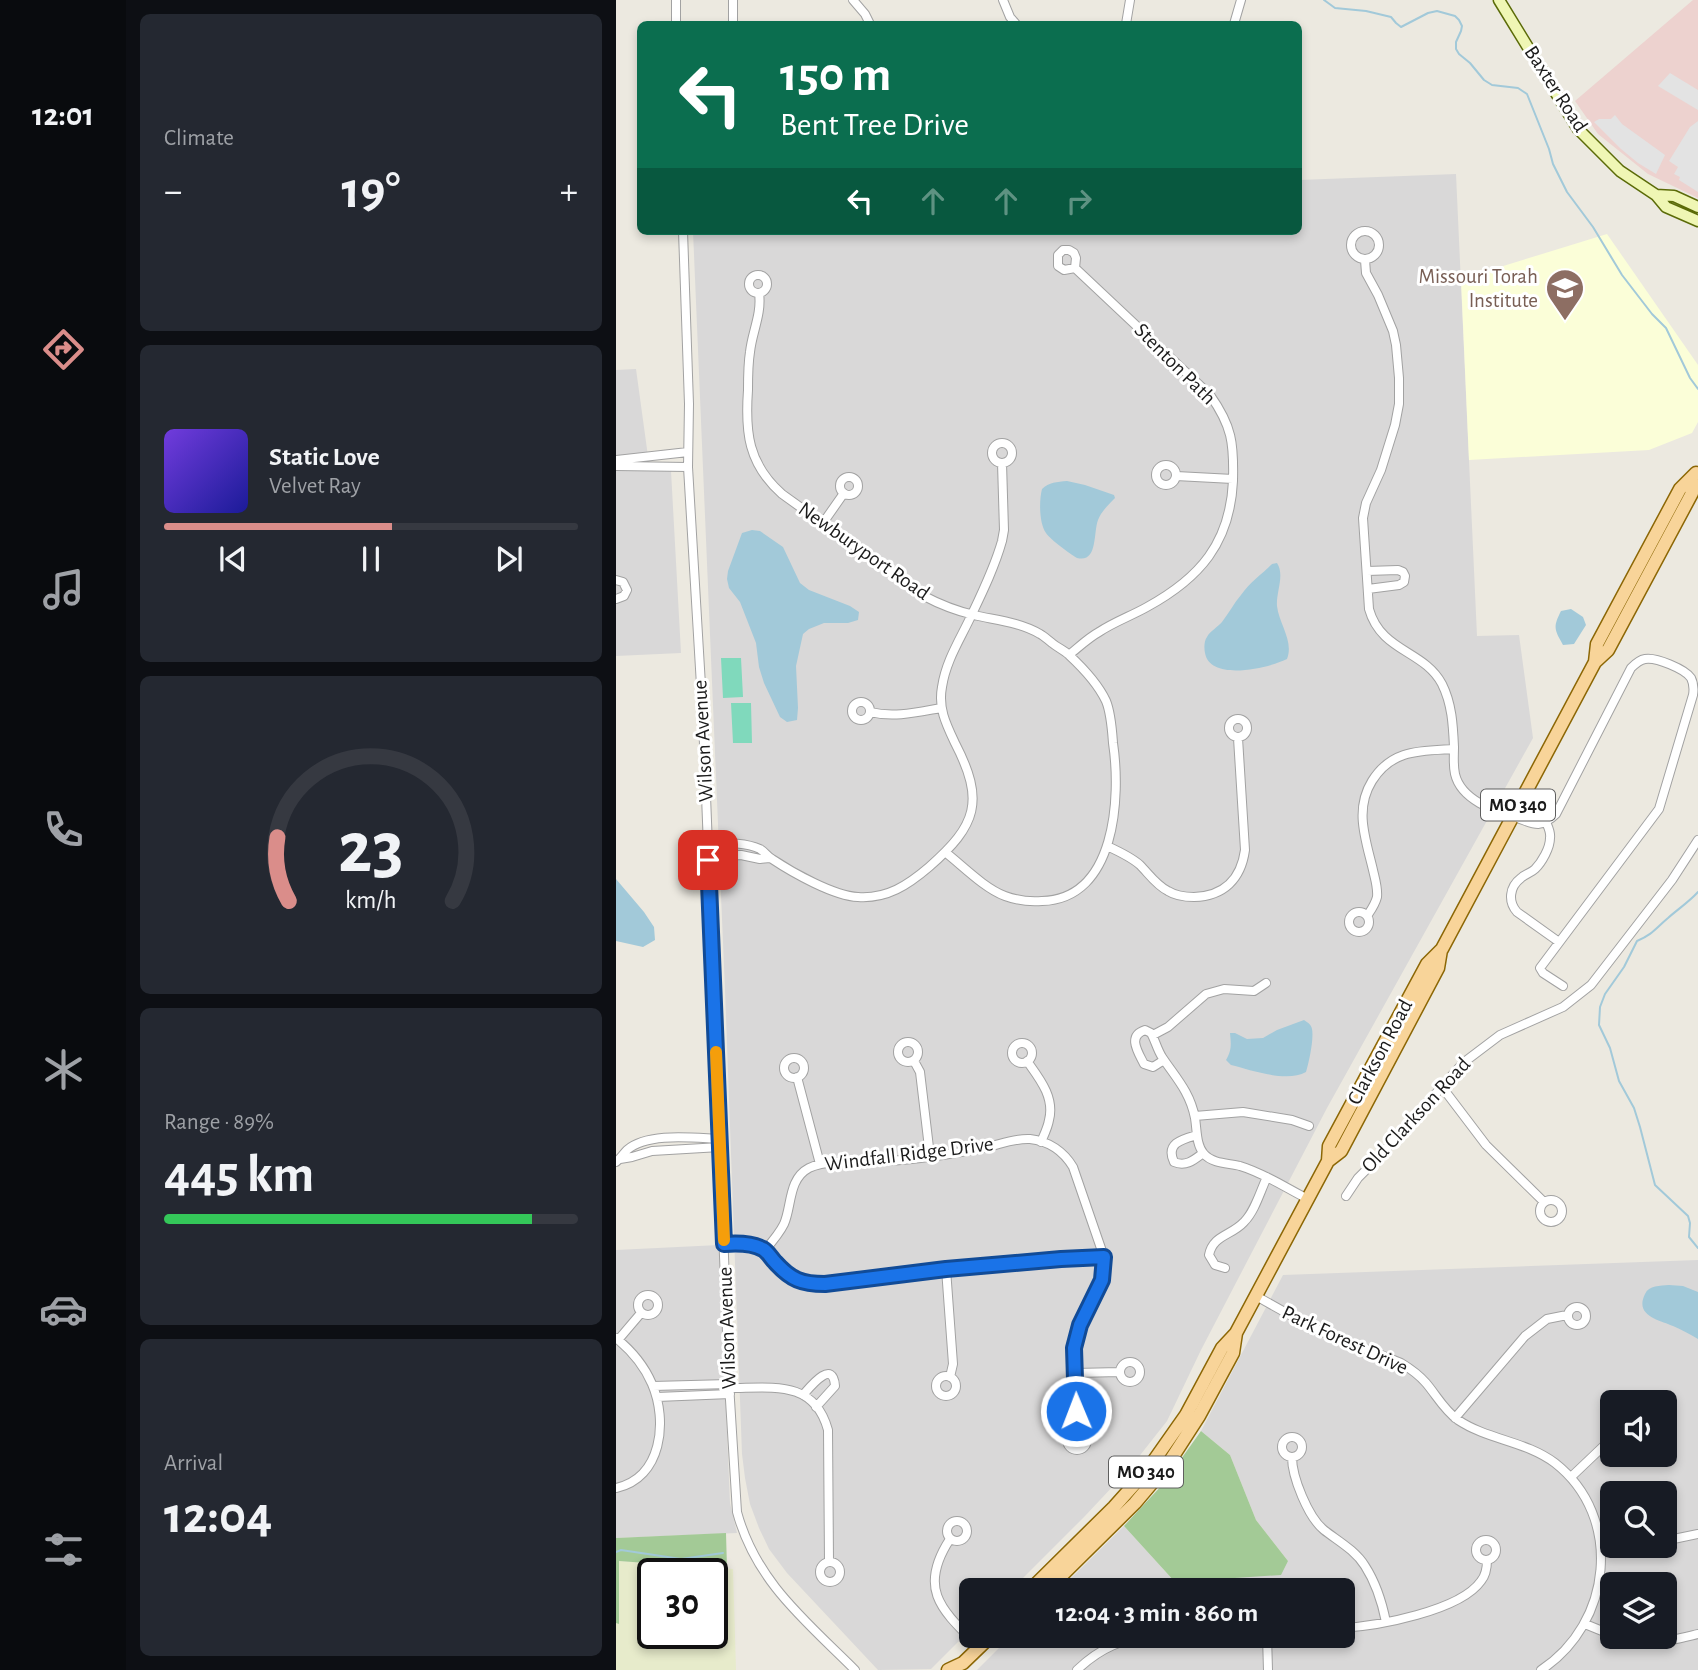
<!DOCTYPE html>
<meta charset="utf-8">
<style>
:root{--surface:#171b24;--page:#242831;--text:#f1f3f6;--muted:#9ea1a6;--line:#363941;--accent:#da8d8a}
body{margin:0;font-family:"Alegreya Sans",sans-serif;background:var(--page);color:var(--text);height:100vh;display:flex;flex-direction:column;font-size:26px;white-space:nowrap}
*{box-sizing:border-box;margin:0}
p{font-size:23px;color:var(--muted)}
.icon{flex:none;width:38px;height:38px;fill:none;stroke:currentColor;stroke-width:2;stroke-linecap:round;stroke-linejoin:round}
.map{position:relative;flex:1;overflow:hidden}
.panel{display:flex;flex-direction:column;gap:14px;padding:14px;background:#0d0f14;width:490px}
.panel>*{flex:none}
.hud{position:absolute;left:21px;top:21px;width:665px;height:214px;border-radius:10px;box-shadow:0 4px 10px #0003;background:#0b6e4f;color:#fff;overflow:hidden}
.buttons{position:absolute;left:984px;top:1390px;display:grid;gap:14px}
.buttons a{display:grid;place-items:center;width:77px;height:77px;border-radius:10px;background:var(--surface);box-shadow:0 4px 10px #0003;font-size:35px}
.speed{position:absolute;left:21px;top:1558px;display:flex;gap:14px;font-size:35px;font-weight:700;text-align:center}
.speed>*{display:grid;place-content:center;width:91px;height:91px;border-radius:50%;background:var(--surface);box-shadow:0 4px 10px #0003;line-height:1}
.speed .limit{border:4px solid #111;border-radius:10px;background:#fff;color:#111}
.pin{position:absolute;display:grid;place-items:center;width:60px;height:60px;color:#fff;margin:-30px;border-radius:14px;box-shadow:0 4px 10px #0006}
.me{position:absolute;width:77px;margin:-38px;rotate:359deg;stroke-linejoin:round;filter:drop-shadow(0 0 5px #0008)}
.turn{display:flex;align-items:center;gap:24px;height:147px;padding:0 28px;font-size:32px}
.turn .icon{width:91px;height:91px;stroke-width:2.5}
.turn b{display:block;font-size:49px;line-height:60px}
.lanes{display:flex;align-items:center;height:66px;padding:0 28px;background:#0003;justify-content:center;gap:35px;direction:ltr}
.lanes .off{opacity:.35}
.big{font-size:52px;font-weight:600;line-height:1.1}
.panel .tile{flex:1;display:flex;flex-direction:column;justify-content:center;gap:10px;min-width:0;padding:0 24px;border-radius:10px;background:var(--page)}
.panel .dial{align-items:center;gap:0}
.dial svg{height:182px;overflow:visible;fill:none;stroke:var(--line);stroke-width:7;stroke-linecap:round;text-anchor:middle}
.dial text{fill:var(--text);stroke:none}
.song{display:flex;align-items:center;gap:21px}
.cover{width:84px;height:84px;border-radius:10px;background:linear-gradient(135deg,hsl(260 70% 55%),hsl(240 70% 35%))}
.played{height:7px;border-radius:4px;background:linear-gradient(90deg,var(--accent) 55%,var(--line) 55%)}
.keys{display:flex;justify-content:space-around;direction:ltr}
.heat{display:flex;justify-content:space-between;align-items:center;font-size:38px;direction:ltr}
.charge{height:10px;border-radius:5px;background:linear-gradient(90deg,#34c759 89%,var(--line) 0)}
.trip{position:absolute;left:343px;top:1578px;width:396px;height:70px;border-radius:10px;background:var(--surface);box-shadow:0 4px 10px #0003;font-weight:600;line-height:70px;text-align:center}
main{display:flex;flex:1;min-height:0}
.dock{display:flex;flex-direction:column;width:126px;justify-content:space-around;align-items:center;background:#090b0e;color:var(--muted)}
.dock .icon{width:49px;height:49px}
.dock .selected{color:var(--accent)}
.dock b{font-size:32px;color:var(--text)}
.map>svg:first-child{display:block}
.residential{fill:#d9d8d8;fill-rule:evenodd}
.commercial{fill:#edd2cf}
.education{fill:#fbfed8}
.farmland{fill:#e7ebcb;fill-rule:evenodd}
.forest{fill:#a3ca96}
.pitch{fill:#80d9bc}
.parking{fill:#e3e3e3}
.water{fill:#a2c9d9}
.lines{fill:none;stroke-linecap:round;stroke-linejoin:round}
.stream{stroke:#a2c9d9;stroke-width:2}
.street-casing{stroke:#a2a2a2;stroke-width:10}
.secondary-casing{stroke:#5b6b08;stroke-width:13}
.primary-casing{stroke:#8c6705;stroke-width:15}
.street{stroke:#fff;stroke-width:8}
.secondary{stroke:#eff6b4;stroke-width:10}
.primary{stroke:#f8d499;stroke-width:12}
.route-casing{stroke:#114b97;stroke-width:18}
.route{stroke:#1a73e8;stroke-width:12}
.slow{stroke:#f59e0b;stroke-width:12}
.labels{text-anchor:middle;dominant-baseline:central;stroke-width:6;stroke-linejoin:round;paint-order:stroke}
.shield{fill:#fff;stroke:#5f5f5f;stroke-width:2}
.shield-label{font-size:19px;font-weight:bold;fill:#1b1b1b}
.street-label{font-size:21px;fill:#1b1b1b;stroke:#fff}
.education-label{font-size:21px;fill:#785e54;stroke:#fff;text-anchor:end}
</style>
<main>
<nav class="dock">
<b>12:01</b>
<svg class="icon selected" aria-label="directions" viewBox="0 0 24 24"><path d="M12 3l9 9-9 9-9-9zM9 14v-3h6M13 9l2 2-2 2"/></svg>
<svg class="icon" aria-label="music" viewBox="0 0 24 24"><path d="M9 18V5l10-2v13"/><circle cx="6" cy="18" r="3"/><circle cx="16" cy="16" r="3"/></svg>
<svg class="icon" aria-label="phone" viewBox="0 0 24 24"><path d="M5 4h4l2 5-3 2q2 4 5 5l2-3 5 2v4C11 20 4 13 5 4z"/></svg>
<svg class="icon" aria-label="climate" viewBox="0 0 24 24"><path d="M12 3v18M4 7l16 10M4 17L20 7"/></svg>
<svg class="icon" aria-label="car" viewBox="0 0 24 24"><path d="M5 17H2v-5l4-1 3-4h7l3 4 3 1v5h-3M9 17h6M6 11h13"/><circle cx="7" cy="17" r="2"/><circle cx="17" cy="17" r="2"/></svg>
<svg class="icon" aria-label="filters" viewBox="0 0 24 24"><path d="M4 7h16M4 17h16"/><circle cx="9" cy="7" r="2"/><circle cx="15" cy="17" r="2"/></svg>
</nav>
<section class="panel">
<div class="tile"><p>Climate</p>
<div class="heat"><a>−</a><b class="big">19°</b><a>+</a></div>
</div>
<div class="tile">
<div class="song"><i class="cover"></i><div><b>Static Love</b><p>Velvet Ray</p></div></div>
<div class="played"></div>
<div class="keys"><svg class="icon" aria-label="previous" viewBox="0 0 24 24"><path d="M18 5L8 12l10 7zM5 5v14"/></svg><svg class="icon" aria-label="pause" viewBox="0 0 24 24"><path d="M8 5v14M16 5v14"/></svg><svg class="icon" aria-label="next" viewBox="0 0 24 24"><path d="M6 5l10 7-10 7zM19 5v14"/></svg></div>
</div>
<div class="tile dial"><svg viewBox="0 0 100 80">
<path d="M14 69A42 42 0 1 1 86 69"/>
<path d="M14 69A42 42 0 0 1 9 41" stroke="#da8d8a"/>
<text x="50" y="56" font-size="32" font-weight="700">23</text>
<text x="50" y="72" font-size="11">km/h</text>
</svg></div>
<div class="tile"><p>Range · 89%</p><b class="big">445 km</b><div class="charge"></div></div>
<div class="tile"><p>Arrival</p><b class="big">12:04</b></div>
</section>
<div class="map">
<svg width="1082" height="1670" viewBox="0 0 1082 1670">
<rect width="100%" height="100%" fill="#ece9e0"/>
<path class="residential" d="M840,174l21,462 42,-1 14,103 -206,370 -126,242 -34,71 -37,47 -45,48 -75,75h-39v38l-40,40 -53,1 -91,-97 -18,-24 -10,-21 -9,-24 -5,-26 -3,-24 -17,-464 -32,-759h605l1,-51z
M20,369l14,102h21l10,182 -65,3v-286z
M103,1245l11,258 7,30 -121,5v-288z
M1082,1260v410h-721l34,-34h331v-45h-284l66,-65 51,56 113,-21 -32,-41 -26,-65 -29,-24 82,-156zM996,1402h52v52h-52zM996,1493h52v52h-52zM996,1584h52v52h-52z"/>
<path class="commercial" d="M1077,0h5v198l-50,-24 -50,-40 -23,-33z"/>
<path class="education" d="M991,234l91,131v57l-6,11 -43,17 -180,10 -8,-181z"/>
<path class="farmland" d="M3,1561l114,8 3,101h-120v-47h3zM37,1573h59v60h-59z"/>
<path class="forest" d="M585,1431l29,24 26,65 32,41 -7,14 -106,7 -51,-56 40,-43z
M110,1533l1,36 -108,-8v63l-3,-1v-85z"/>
<path class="pitch" d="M105,658h20l2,39 -20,1z
M115,703h20l1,40h-19z"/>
<path class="parking" d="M1054,73l28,17v20l-40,-24z
M999,115l7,9 43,31 -9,19 -18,-11 -17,-14 -27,-27 5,-3h12z
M1082,121v71l-19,-12 1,-3 -6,-3 4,-7 -9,-6 21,-34z"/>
<path class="water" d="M451,481l18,4 29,10 1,3c-7,7 -14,14 -17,22 -5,14 0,43 -21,38 -8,-5 -26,-18 -31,-25 -7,-10 -7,-32 -4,-44 7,-7 15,-7 25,-8z
M136,530l8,1 23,16 17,36 9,7 41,16 9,6 -1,8 -10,3h-24l-15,6 -6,5 -7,32 2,42 -1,12 -10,2 -7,-5 -16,-34 -5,-16 -3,-24 -16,-41 -11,-14 -2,-9 1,-8 14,-38z
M661,563c8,12 -1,29 0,43 2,18 17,35 10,53 -18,9 -77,23 -82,-6 -1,-5 -1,-12 2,-16 3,-6 11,-10 15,-15 7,-9 12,-19 19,-27 8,-12 21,-21 31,-31z
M955,609l12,8 3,8 -12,19 -11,1c-9,-16 -10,-18 -2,-34z
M0,879l28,33 10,15 1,13 -12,7 -27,-6z
M688,1020c4,3 7,4 8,9 2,10 -3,33 -6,43 -19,11 -55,-2 -75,-7l-5,-5c6,-10 5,-16 4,-27h5l12,6 16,-1 14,-8z
M1053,1285l14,1 15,6v47c-8,-5 -16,-9 -25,-13 -13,-6 -39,-10 -28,-32 4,-9 15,-8 24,-9z"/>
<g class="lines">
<path class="stream" d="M708,0l11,8 31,3 25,6 5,6 5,4 27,-14 9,-2 18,5 4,4 3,6 -1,5 -5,11v7l3,5 11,9 14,17 8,5 26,3 9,6 22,55 4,15 14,28 26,35 29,48 30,39 14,14 24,50 8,11
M1082,892c-9,10 -20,17 -30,26 -13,11 -15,16 -31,23l-13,26 -19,27 -5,13 -1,18 11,23 9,33 15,27 6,19 15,58 33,31 2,7 -1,14 9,11
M0,1552l5,-2 60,9 42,-6"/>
<defs>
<path id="street" d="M237,0l12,14 5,10
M387,0l7,17 6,7
M60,24v-24
M117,24v-24
M510,24l4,-24
M618,24l7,-24
M735 245a14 14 0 1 1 28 0a14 14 0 1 1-28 0Z
M67,231l6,173 -1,63 15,252 26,665 8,128c19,70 69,109 118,158
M447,250h6l5,3 2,5 -1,10 -11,2 -6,-4v-11z
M749,260l1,13 12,22 15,36 3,14 3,33v26l-4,21 -14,45 -15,33 -3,15 6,91c12,43 55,41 73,75 10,20 11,41 12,63 0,9 -1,18 1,27 6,26 39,37 62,44 7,2 14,6 21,6 8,-1 13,-5 18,-10l75,-146c4,-4 8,-8 14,-9 11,-2 40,10 46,19 3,6 3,11 2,17l-34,114 -119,159 3,5 20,13
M133 284a9 9 0 1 1 18 0a9 9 0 1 1-18 0Z
M143,293c3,21 -7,39 -9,59 -2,12 -2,25 -2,38 -3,42 0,74 34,104l142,102c15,8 33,15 50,19 21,5 46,7 66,19 4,2 8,6 12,9 6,5 12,7 17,12 14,13 29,29 37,46 5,12 6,28 7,42 8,54 3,156 -71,158 -12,1 -26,-1 -37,-5 -21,-8 -42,-30 -60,-44
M376 453a10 10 0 1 1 20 0a10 10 0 1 1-20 0Z
M0,460l72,-8
M540 475a10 10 0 1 1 20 0a10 10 0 1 1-20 0Z
M0,466l72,1
M560,476l57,3
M224 486a9 9 0 1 1 18 0a9 9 0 1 1-18 0Z
M207,523l21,-30
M751,571l31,-1 5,2 2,4 -1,6 -5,3 -31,4
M0,580l7,2 4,8 -3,6 -8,3
M453,655c10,-8 19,-17 30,-23 15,-10 32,-16 48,-25 53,-29 83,-64 86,-126 1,-38 -1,-55 -23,-86l-135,-127
M236 711a9 9 0 1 1 18 0a9 9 0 1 1-18 0Z
M254,712c24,6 48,0 71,-4
M613 728a9 9 0 1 1 18 0a9 9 0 1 1-18 0Z
M930,822c2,5 5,10 4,16 0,10 -8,24 -15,31 -4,4 -10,5 -14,9 -12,9 -13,24 -4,34l42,30
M91,843c17,0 38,-1 53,6 5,3 7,7 12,10 21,14 62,37 86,38 29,2 50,-12 71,-30 48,-42 56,-66 26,-124 -9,-19 -17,-35 -13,-56 4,-27 19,-49 30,-73 11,-23 23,-48 30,-73l2,-11 -2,-67
M491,846c11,5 24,11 33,19 9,9 16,20 28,26 8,5 17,6 26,6 30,-1 47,-18 51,-47l-7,-112
M92,856l33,-1 19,4 10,-1
M733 922a10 10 0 1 1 20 0a10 10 0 1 1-20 0Z
M751,916c4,-6 8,-11 10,-19 1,-9 -2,-18 -4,-27 -7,-30 -19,-60 -1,-89 20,-32 48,-30 82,-32
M537,1035l15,-8 38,-33 18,-5 30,2 12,-8
M282 1052a10 10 0 1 1 20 0a10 10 0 1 1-20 0Z
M396 1053a10 10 0 1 1 20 0a10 10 0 1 1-20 0Z
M168 1068a10 10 0 1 1 20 0a10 10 0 1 1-20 0Z
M548,1060l-11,7 -9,-3c-6,-12 -17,-28 1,-34l6,3c4,7 6,16 11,24 14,21 28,35 33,61 2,12 1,27 9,36 9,10 24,9 36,12 24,7 46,22 68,33
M298,1061l6,11 10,84
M411,1061c12,17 28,36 22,59 -1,7 -5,15 -8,22
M181,1077l23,87
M826,1087l44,58 58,57
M579,1116l48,-4 49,8 17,6
M581,1135c-14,4 -32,8 -23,27 12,5 20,-2 29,-9
M4,1159l12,-2 20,-6 68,-4
M0,1162c5,-4 7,-8 11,-12 21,-18 67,-12 92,-11
M730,1196l12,-18 22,-22 83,-93 37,-28 63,-28 28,-22 81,-105 26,-40
M924 1211a11 11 0 1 1 22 0a11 11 0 1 1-22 0Z
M108,1244c12,-1 26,-1 37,5 7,3 11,10 16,15 14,16 28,20 48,20l121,-15 115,-10 43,-2
M149,1250c7,-8 14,-16 19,-26 8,-18 4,-45 25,-56 19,-9 58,-6 79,-7 32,-2 64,-7 95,-13 16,-3 31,-10 47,-9 19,2 34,13 43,28l31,90 -2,23 -22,45 -5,23 1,82
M609,1268l-10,-3 -6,-10c4,-20 22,-19 35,-33 11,-11 16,-30 23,-45
M330,1269l7,95 -3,13
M22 1305a10 10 0 1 1 20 0a10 10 0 1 1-20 0Z
M640,1296l59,33 86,34c10,6 18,12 25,20 11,13 18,27 32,37 30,20 68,21 97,43 69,54 57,161 -14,207
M952 1316a9 9 0 1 1 18 0a9 9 0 1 1-18 0Z
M0,1338c16,13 28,27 36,46 16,37 10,94 -36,104
M2,1340l23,-27
M504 1372a10 10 0 1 1 20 0a10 10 0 1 1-20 0Z
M459,1373l45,-1
M320 1386a10 10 0 1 1 20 0a10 10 0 1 1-20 0Z
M37,1386l76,-2
M113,1388c42,0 85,-9 99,42l1,132
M187,1395c7,-8 30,-37 32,-9l-19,21
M41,1397l73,-3
M1037,1402l6,-4 8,2 3,8 -6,7
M839,1418l70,-82 22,-17 20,-4
M451 1440a10 10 0 1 1 20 0a10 10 0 1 1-20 0Z
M666 1447a10 10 0 1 1 20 0a10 10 0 1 1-20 0Z
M676,1457c0,20 16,60 32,73 14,11 31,20 41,36 11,17 17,36 21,56
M955,1477l41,-39
M331 1531a10 10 0 1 1 20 0a10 10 0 1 1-20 0Z
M334,1539c-34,52 -6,73 30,109
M860 1550a10 10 0 1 1 20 0a10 10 0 1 1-20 0Z
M1048,1541l34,-7
M985,1551l40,-6
M204 1572a10 10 0 1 1 20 0a10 10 0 1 1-20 0Z
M969,1624l27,11
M726,1628c35,-2 118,-17 139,-47 5,-6 6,-13 6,-21
M651,1636l1,34
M998,1636c28,13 55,5 84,-2
M461,1670c23,-22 46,-32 77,-34"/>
<path id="secondary" d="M883,0l79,129 42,42 36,24 10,12 32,14
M1040,195l18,1 24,11"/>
<path id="primary" d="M979,662l2,-18 83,-155 16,-16
M712,1161l1,-15 98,-182 15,-15 153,-287 13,-12 84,-157 3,-18
M413,1591l85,-84 34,-38 38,-54 36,-67 14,-15 92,-172 13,-10 97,-183 3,-18
M430,1591l89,-88 33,-39 31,-48 34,-63 3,-20
M332,1670l15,-7 28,-27"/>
</defs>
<use href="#street" class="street-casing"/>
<use href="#secondary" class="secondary-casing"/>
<use href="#primary" class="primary-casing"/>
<use href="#street" class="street"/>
<use href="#secondary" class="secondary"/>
<use href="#primary" class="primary"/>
</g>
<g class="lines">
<defs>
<path id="route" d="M92,860l16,384c12,-1 28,-1 39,5 5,3 8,9 12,13 16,18 27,22 50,22l121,-15 115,-10 43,-2 -2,23 -22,45 -6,23 2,63"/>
</defs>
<use href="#route" class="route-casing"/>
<use href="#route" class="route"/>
<path class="slow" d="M100,1052l8,188"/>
</g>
<defs>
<symbol id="school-pin" viewBox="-11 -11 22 30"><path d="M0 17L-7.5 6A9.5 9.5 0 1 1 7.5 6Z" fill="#8d6e63" stroke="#fff"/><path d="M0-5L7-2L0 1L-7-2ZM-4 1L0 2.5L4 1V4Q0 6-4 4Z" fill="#fff"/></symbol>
</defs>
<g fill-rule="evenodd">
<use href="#school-pin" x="927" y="266" width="44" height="60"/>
</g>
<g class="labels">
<g class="shield">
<rect x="865" y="789.5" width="74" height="31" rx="5"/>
<rect x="493" y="1456.5" width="74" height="31" rx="5"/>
</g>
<g class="shield-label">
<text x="902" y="805">MO 340</text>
<text x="530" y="1472">MO 340</text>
</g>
<g class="street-label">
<text transform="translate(940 89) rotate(57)">Baxter Road</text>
<text transform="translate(559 364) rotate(45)">Stenton Path</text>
<text transform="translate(248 551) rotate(35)">Newburyport Road</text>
<text transform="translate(87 741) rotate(-93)">Wilson Avenue</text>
<text transform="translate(764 1052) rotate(-62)">Clarkson Road</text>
<text transform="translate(800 1115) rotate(-47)">Old Clarkson Road</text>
<text transform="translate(293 1154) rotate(-7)">Windfall Ridge Drive</text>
<text transform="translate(111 1328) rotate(-92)">Wilson Avenue</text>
<text transform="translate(729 1340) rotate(25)">Park Forest Drive</text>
</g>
<g class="education-label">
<text x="922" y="276">Missouri Torah<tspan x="922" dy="24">Institute</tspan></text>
</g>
</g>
</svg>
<div class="buttons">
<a><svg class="icon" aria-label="sound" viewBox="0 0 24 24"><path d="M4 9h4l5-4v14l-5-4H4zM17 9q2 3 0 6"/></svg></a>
<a><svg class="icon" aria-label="search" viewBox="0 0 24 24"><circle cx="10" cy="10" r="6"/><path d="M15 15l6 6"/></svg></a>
<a><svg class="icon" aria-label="layers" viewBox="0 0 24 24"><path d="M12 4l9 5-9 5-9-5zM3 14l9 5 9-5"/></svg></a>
</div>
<div class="speed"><div class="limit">30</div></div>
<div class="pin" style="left:92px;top:860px;background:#d93025"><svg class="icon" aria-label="arrive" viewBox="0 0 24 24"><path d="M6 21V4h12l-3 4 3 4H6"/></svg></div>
<svg class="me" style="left:460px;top:1411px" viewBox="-20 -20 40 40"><circle r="17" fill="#1a73e8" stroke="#fff" stroke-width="3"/><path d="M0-11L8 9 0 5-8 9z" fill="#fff"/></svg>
<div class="trip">12:04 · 3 min · 860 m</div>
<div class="hud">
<div class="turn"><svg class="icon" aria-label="left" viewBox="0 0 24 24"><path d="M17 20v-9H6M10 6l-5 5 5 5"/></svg><div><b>150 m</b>Bent Tree Drive</div></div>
<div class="lanes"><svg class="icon" aria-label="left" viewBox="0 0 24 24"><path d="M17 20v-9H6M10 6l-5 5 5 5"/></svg><svg class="icon off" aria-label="ahead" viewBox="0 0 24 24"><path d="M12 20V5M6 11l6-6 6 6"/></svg><svg class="icon off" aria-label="ahead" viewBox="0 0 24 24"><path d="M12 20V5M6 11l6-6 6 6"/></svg><svg class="icon off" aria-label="right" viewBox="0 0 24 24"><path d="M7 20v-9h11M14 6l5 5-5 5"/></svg></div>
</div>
</div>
</main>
